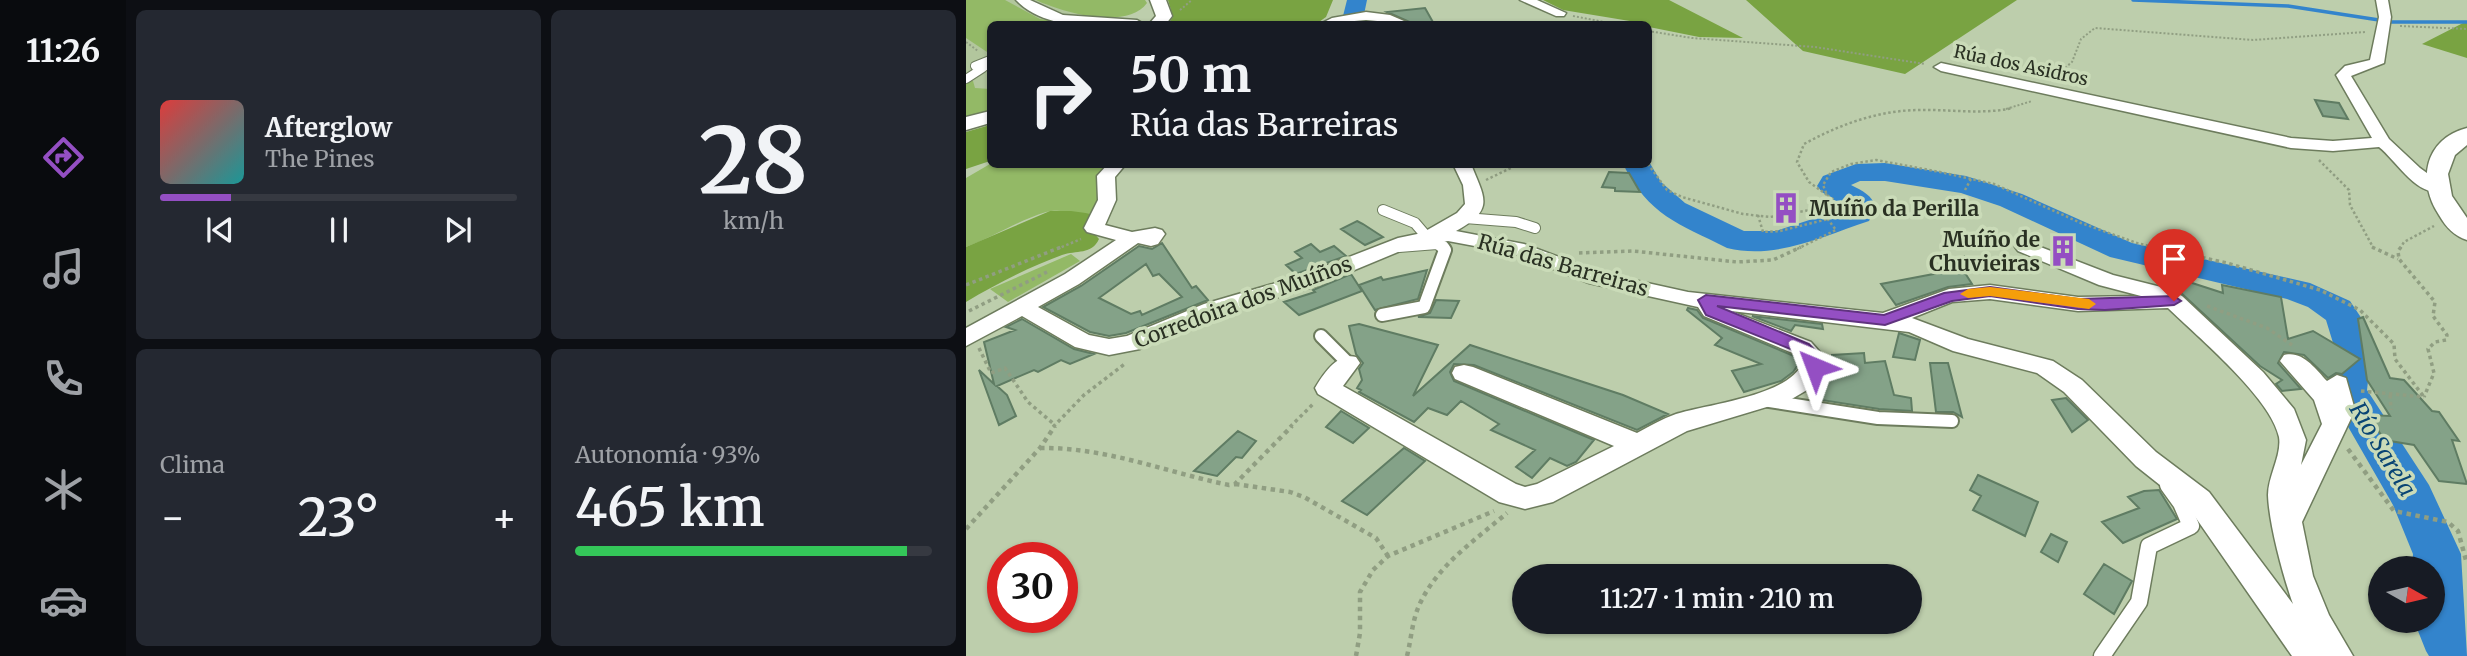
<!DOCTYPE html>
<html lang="es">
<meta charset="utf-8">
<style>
:root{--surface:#171b24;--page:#242831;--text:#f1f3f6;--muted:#9ea1a6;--line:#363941;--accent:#944fc3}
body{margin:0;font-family:Merriweather,serif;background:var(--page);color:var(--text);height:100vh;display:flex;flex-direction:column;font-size:26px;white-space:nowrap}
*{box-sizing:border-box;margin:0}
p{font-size:23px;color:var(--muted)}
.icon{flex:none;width:38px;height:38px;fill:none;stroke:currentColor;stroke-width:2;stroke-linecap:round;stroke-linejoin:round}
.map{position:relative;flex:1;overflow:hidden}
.panel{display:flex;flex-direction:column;gap:10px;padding:10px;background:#0d0f14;width:840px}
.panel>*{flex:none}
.hud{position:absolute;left:21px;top:21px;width:665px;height:147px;border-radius:10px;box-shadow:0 2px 5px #0004;background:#171b24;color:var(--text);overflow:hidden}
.needle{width:46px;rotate:98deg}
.tools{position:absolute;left:1402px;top:556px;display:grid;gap:14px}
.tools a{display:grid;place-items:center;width:77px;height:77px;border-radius:50%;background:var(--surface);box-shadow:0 2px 5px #0004;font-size:35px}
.speed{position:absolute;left:21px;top:542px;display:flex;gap:14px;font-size:35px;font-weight:700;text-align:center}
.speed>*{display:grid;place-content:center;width:91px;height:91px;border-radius:50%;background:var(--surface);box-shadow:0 2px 5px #0004;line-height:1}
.speed .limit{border:10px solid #d22;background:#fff;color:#111}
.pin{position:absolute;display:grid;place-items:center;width:60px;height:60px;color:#fff;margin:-72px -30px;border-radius:50% 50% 50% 0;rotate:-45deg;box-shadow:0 0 7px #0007}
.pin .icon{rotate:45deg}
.me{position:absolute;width:77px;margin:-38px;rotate:316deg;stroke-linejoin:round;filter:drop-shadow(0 0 5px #0008)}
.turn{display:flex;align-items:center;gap:24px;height:147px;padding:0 28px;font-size:32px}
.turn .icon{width:91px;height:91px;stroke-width:2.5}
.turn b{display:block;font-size:49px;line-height:60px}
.big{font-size:52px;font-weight:600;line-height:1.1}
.panel .card{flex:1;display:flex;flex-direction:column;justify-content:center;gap:10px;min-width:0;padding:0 24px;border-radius:10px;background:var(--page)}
.panel .dial{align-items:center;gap:0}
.dial b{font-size:91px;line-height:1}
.song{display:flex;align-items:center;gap:21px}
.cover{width:84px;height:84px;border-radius:10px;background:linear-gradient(135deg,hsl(0 70% 55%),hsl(180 70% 35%))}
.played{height:7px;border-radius:4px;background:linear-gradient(90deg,var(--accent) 20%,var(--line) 20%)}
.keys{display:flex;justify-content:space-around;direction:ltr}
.heat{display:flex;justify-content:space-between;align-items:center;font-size:38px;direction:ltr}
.charge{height:10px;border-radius:5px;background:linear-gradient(90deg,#34c759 93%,var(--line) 0)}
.panel .tiles{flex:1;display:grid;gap:10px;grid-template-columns:repeat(2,1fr)}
.trip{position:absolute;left:546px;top:564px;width:410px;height:70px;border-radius:35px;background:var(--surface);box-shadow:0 2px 5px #0004;font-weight:600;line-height:70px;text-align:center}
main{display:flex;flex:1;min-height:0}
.tabs{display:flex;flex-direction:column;width:126px;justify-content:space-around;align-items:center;background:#090b0e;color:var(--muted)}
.tabs .icon{width:49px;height:49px}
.tabs .current{color:var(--accent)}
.tabs b{font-size:32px;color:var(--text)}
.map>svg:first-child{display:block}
.built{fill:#b2c69d}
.green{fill:#93b966}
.forest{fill:#79a342}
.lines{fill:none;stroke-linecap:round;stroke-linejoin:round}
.stream{stroke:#3384cc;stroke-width:3.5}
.river{fill:#3384cc;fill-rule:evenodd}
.building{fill:#84a288;stroke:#5f7c63;stroke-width:2;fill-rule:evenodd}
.service-far3-casing{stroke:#6d7c5d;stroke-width:10}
.service-far2-casing{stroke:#6d7c5d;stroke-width:12}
.service-far1-casing{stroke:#6d7c5d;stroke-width:16}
.service-casing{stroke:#6d7c5d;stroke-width:19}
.minor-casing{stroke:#6d7c5d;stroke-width:3}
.tertiary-casing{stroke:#6d7c5d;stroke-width:3}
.path-far3{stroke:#909e82;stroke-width:2;stroke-dasharray:2 2;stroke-linecap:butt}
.path-far2{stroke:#909e82;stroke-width:2.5;stroke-dasharray:2.5 2.5;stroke-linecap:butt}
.path-far1{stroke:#909e82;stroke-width:3.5;stroke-dasharray:3.5 3.5;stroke-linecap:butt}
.path{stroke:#909e82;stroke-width:4.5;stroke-dasharray:4.5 4.5;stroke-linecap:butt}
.service-far3{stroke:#fff;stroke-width:8}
.service-far2{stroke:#fff;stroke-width:10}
.service-far1{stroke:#fff;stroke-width:12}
.service{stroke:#fff;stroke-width:16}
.minor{fill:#fff;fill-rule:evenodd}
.tertiary{fill:#fff;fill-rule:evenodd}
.route{fill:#944fc3;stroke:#60337f;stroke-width:2}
.slow{fill:#f59e0b}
.labels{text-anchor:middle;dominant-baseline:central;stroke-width:7;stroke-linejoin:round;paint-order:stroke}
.far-street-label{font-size:18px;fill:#293022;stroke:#cadbb8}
.poi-label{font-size:21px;font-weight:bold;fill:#293022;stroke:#cadbb8;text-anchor:start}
.street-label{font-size:21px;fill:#293022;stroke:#cadbb8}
.water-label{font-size:23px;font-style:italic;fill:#094574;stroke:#cadbb8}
</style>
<main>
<nav class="tabs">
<b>11:26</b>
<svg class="icon current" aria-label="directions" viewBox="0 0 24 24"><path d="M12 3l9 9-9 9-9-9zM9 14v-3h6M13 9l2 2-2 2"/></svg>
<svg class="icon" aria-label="music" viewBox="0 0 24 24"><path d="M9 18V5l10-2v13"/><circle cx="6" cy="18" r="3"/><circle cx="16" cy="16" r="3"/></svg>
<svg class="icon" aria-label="phone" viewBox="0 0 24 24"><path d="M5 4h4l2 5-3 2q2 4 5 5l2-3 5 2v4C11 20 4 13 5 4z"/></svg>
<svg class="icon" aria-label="climate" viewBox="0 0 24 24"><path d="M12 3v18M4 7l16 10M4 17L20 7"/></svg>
<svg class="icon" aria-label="car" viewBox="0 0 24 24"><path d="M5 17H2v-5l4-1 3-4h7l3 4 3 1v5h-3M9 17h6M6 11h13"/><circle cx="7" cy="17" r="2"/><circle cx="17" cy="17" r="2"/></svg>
</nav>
<section class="panel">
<div class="tiles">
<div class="card">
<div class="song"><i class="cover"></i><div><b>Afterglow</b><p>The Pines</p></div></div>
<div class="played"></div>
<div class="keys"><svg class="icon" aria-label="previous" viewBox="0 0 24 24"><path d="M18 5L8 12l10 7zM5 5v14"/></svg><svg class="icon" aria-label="pause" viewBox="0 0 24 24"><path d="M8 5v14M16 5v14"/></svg><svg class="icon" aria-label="next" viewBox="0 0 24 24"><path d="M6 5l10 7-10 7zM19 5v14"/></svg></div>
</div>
<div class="card dial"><b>28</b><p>km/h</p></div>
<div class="card"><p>Clima</p>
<div class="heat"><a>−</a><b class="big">23°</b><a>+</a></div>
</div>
<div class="card"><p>Autonomía · 93%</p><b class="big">465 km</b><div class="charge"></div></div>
</div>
</section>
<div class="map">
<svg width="1501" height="656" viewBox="0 0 1501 656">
<rect width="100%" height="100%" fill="#bdceac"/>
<path class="built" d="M0,0h113l33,24h-122v86l-24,7z"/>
<path class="green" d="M0,0h39l35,19 33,5h-83v30l-24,-16z
M70,0h109l2,3c-20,28 -86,9 -111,-3z
M0,81h7l2,7 15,1v22l-24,6z
M24,164l120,1 -10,46c-16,7 -36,-4 -54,1 -27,8 -52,25 -80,35v-69z
M105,254l9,7 -72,41 -18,-13z"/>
<path class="forest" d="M202,0h165l-7,17 -10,7h-148l5,-7z
M577,0h126l74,38 -44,-1 -50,-10 -1,-3 -85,-14z
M780,0h271l-112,74 -102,-23z
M1501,21v37l-45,-14z
M24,125v36l-24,8v-37z
M84,211h21l22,3v18l6,7c-7,16 -23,11 -37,16 -33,12 -66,29 -96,47v-55z"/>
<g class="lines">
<path class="stream" d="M1167,0l155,6 104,16h75"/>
<path class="river" d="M381,0h20l-5,24h-21z
M682,160l13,22 24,21 59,28h32l70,-23 -24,-16 -5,-6 6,-10 33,-12 29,-1 81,13 56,18 110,49 178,40 40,18 12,18 10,27 -5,44 62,95 32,69 6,102h-38l-3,-5 -12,-30h18v-52h-20l1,-15 -20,-49 -66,-115 7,-44 -8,-26 -18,-13 -21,-8 -177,-42 -110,-51 -39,-13 -76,-12h-25l-9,4c12,6 21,10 25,23l-7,13c-46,15 -93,39 -142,27 -49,-25 -78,-32 -104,-84h25z"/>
</g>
<path class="building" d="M459,8l9,16h-20l-27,-12z
M1349,100l24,3 9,16 -25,-3z
M643,172l20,1 11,19 -25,-1v-3l-13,-1z
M391,221l6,3 20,13 -18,8 -24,-16z
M196,243l30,45 4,-2 12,14 -82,33 -17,3 -19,-4 -47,-25 38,-21 58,-40 13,3zM180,264l7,12 6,-2 23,23 -40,18 -2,-4 -9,3 -32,-16z
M345,244l9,8 14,-6 12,10 -50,18 -10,-9 16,-7 -7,-6z
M998,257l1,16 7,11 -24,3 -52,18 -15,-21 63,-12z
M461,270l-9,29 -43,11 -16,-25 22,-8 2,3z
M385,274l11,17 -63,24 -15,-13 31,-10 -2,-2z
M1220,281l37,12 -1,-8 59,12 7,42 25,-8 47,28 -18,15 -6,-1 -8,5 -24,-23 -20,-3 -6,11 23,26 -19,2 -6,-7 6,-4 -22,-14 -80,-74z
M470,300l23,1 -8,17 -33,-1 12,-4z
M722,308l9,2 6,8 91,38 6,6 -7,10 -12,9 -37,11 -12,-21 29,-7 -46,-19 7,-7 -35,-28z
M786,316l70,8 1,5 -28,-4 -4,6z
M1397,317l27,61 14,2 28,31 7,1 20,29 -7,-1 15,44 -28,-3 -25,-36 -30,-5 -15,-25 21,1 -23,-36 -9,-61z
M56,319l52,30 20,5 -24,10 -9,-4 -23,12 -4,-2 -37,16 10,9 9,21 -17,9 -20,-55 15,14 -10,-42 31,-12 -9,-3z
M393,324l79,21 -25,51 57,-51 153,50 45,19 -31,16 -163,-65 -20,-1 -4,8 4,9 140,59 -18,22 -9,4 -17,-8 -18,20 -16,-11 19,-17 -44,-20 8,-6 -38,-23 -14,14 -19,-7 -14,14 -55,-30 2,-2 -4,-2 5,-8 -3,-11 4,-6 -7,-9 -7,-28z
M933,333l21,7 -5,20 -22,-3z
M898,353l1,10 20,-2 9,34 17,3 1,13 -33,-2 -64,-10 -1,-12 11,-15 12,6 -5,-23z
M964,363h18l14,54 -9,-5h-17z
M1100,398l22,22 -16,12 -20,-32z
M375,411l28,17 -16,15 -27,-16z
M272,431l18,10 -14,17 -6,-1 -19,19 -23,-5z
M438,448l21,13 -58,54 -25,-14z
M1012,475l60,27 -13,34 -52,-26 8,-14 -11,-6z
M1193,490l18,29 -54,24 -21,-21 37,-14 -11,-11 16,-6z
M1085,534l16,8 -9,20 -17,-10z
M1138,564l28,17 -18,33 -30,-20z"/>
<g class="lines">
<defs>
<path id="service-far3" d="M24,60l-15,6h15
M0,79l17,-11"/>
<path id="service-far2" d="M417,210l32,13 12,14
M499,218l51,4 19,6
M433,247l38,-3 7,5"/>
<path id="service-far1" d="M416,315l42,-8 21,-57 -2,-3
M355,336l27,27
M797,400l115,18 74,3"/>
<path id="service" d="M1136,656l37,-54 10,-56 42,-20 -10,-23 -13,-18"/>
<path id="minor" d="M50,0h14l33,15 74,5 7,4c-39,4 -99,7 -128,-24z
M554,0h17l29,13 -2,3h-8z
M1410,0h12l3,17 -7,46 -33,13 38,63 31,29 26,19 -3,4c-26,7 -46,-30 -64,-44l-46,4 -42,-3 -350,-77 -7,-4 7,-4 350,75 42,3 39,-3 -36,-63 9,-9 25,-6 9,-43z
M400,12l24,3 21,9 -45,-4 -46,4 12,-6z
M142,164h18l-11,13 1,23 -11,25 27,7 23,-4 7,2 3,4 -7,10 -7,2 -13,-3 -59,41 -41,23 51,28 20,4 18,-3 77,-32 96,-28 98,-38 24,-5 35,-20 8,-9 -2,-19 -10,-21h18c13,34 25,45 -15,67l68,13 78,29 86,19 195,21 66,-24 41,-4 88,12 63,-1 -42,-11 -81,-34 -3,-4 3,-4 7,-2 88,34 52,13 17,8 81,76 31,37 12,31 -5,25 21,-41 -8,-24 -34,-39 4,-6c18,-5 31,13 43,26l10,-6 9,3 9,32 -53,112 11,54 16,39 24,41h-61l-103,-148 -53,-42 -72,-74 -27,-19 -84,-22 -44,-19 -178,-21 80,31 16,18 -8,19 -12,11 -17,10 -103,31 -134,71 -28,7 -26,-7 -181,-108 -3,-6c9,-15 23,-36 41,-31l4,6 -17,23 173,98 9,3 12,-3 77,-38 -159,-67 -3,-6 3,-6 9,-2 9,2 164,66c13,-7 25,-14 39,-19 32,-10 114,-18 127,-52l-8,-8 -91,-38 -6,-9 -109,-24 -77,-30 -64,-12 -38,6 -94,39 -96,28 -80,35 -31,6 -34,-8 -53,-31 -56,30v-18l99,-54 51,-34 -29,-8 -3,-4 14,-28 -1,-24zM1024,299l88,12 90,-3c30,29 103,90 111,129 3,18 -11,39 -11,58 1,29 15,81 25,109l-84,-112 -53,-40 -74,-72 -29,-19 -85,-22 -56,-21 40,-16z"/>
<path id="tertiary" d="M184,0h16l6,16 -6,8h-17l7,-8z
M24,111v12l-24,7v-13z
M1501,128v17l-12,10 -7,19 4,22 15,22v22c-13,-4 -21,-13 -28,-25 -22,-33 -15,-76 28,-87z"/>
</defs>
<use href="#service-far3" class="service-far3-casing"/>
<use href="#service-far2" class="service-far2-casing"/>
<use href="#service-far1" class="service-far1-casing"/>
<use href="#service" class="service-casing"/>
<use href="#minor" class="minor-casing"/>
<use href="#tertiary" class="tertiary-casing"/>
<path class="path-far3" d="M214,10l12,-10
M607,16l42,8
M1434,26l67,3
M682,31l44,7 123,9 110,17
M0,42l12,9
M1087,78l19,-16 9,-23 14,-11 158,12 112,-8
M1040,109l26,-8"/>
<path class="path-far2" d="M1353,160l30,30 1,15 24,44
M682,164l19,26 15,7 61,17 27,3 63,-11 1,-6 -7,-5 -4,-10 8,-13 20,-8 25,-4 64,12 54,12 87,39 56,20 25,6
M520,180l33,-16
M999,190l6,-11
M861,195l-18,-13 -12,-20 7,-18c35,-19 72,-33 113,-34 32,-1 64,5 96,-2
M792,215l5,17 17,-1 48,-12
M91,249l24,-10
M831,249l39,-19 -16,-21
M1434,249l4,-7 30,-16"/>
<path class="path-far1" d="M1188,247l73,16 93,27 40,20 34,34 1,15 29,38
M1406,247l26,12
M1435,247l-3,4 1,8 36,43 -2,14 14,19 -1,5 -11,2 -7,7 6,24 -10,24
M613,253l54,-2 104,11 36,-2 28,-13
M0,285l95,-38
M1241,306l60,22 25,17
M3,311l78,-39
M13,348l12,25 14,-5 23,34 27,23
M1395,391l63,6
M1424,395l1,15
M87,427l31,-32 42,-32
M324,427l24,-24"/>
<path class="path" d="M74,448c66,-1 125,24 189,37l6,-1 57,-58
M1382,449l46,62 54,11 10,9 9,33
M269,484l55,8 14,5 72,41 12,18
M0,529l74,-81 15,-22
M390,656l4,-23v-41l13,-22 15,-14 106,-45
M441,656c4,-16 5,-33 11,-48 17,-41 56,-67 89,-95"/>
<use href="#service-far3" class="service-far3"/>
<use href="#service-far2" class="service-far2"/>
<use href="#service-far1" class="service-far1"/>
<use href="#service" class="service"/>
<use href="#minor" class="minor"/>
<use href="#tertiary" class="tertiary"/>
</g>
<path class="route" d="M1024,287l88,12 96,-3 7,5 -7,4 -69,5 -27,-1 -88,-13 -38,5 -67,24 -168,-19 92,38 15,16 -3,11h-12l-2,-9 -9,-10 -92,-37 -8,-15 8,-5 178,20 60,-22z"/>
<path class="slow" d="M1024,287l99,12 7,5 -7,5 -99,-13 -22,2 -8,-4 8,-5z"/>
<defs>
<symbol id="building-bare" viewBox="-9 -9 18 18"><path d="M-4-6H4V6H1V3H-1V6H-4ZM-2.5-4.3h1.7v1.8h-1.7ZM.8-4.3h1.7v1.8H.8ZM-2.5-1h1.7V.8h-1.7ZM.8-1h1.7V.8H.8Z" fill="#944fc3" stroke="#cadbb8" stroke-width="2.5" paint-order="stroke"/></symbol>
</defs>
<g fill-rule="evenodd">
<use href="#building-bare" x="798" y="186" width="44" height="44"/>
<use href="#building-bare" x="1075" y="229" width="44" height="44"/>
</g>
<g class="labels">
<g class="far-street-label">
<text transform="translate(1055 65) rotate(12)">Rúa dos Asidros</text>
</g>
<g class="poi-label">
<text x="843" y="208">Muíño da Perilla</text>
<text x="1074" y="239" text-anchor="end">Muíño de<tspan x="1074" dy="24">Chuvieiras</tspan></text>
</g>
<g class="street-label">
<text transform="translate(597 265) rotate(16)">Rúa das Barreiras</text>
<text transform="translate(277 302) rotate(-20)">Corredoira dos Muíños</text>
</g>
<g class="water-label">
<text transform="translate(1417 449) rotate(59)">Río Sarela</text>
</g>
</g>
</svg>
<div class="tools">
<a><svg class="needle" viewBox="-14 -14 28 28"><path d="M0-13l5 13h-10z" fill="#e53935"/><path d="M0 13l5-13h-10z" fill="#9ea1a6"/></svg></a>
</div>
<div class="speed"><div class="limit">30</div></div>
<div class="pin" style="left:1208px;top:301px;background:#d93025"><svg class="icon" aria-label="arrive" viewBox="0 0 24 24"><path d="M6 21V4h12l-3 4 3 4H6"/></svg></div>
<svg class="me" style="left:849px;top:367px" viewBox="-20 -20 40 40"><path d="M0-17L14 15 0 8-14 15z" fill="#944fc3" stroke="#fff" stroke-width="4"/></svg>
<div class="trip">11:27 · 1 min · 210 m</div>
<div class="hud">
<div class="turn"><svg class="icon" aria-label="right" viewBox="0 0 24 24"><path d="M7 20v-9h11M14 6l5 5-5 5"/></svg><div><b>50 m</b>Rúa das Barreiras</div></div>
</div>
</div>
</main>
